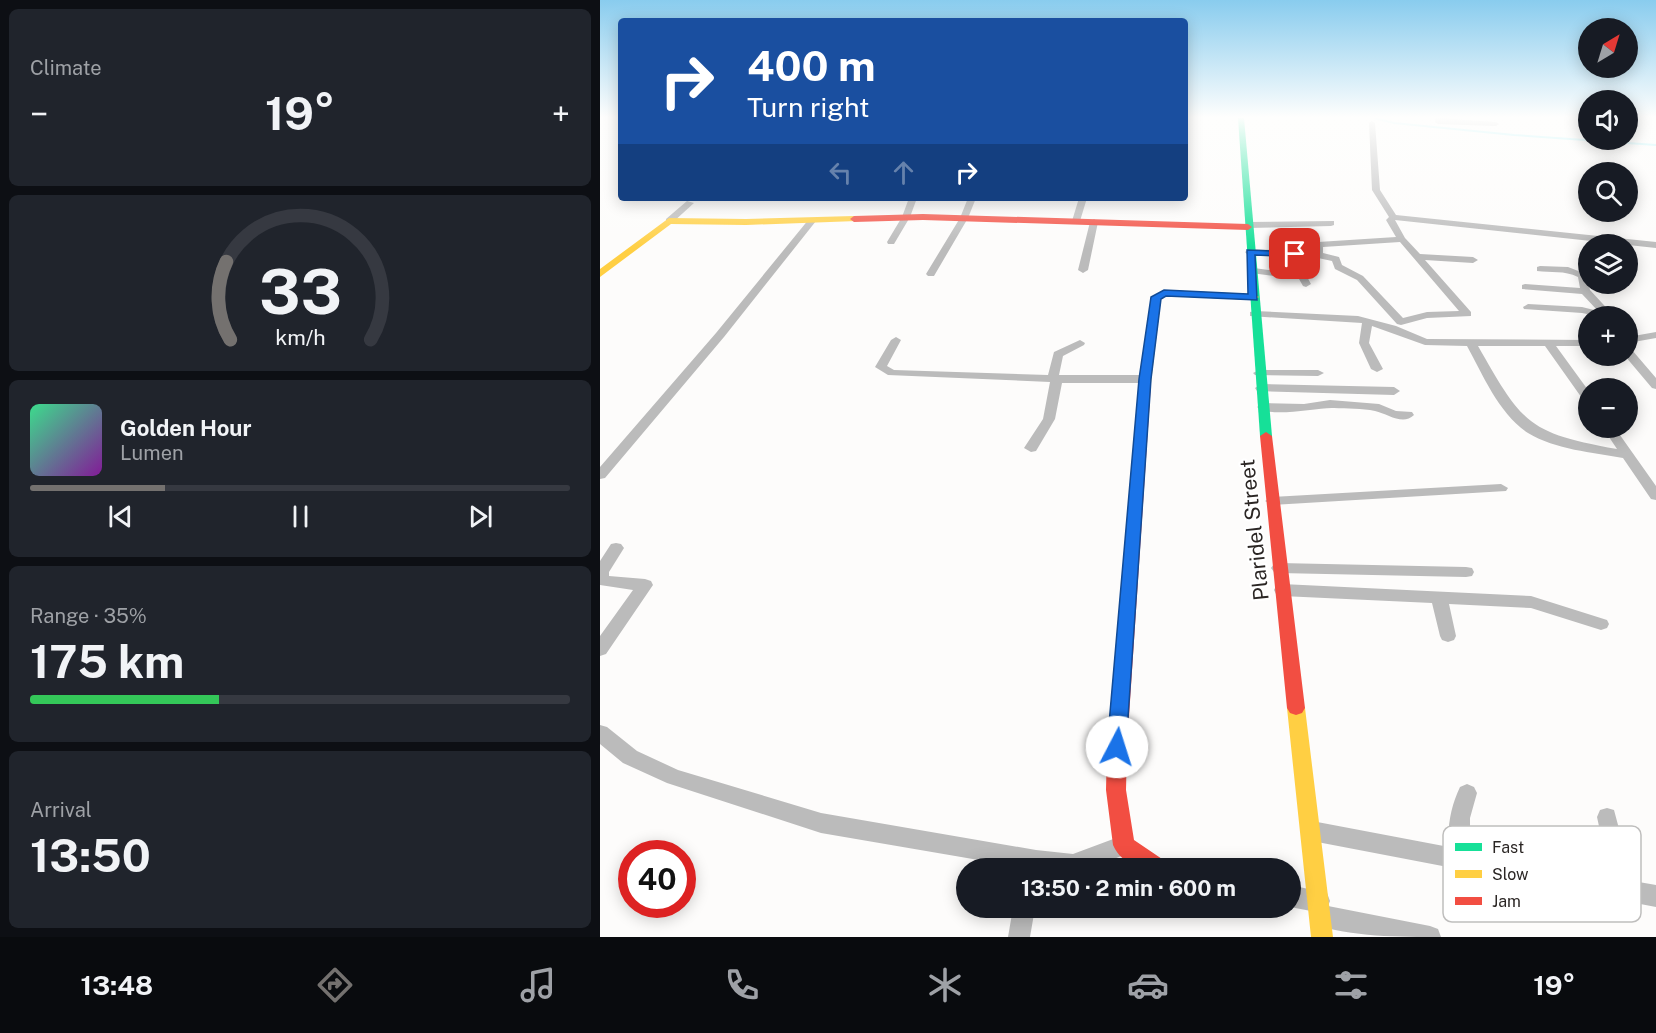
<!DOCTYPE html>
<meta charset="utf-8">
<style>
:root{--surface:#171b24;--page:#20242c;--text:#f1f3f6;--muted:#9ea1a6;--line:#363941;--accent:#74716f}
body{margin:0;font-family:"Public Sans",sans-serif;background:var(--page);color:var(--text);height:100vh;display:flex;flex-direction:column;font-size:22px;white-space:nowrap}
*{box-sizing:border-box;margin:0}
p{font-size:20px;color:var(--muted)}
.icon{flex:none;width:33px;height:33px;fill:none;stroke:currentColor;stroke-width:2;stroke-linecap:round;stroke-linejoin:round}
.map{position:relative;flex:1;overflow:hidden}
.details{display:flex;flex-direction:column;gap:9px;padding:9px;background:#0d0f14;width:600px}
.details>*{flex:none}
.banner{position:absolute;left:18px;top:18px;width:570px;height:183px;border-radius:6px;box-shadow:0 3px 15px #0003;background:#1a4fa0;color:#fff;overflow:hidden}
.needle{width:39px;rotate:38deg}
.buttons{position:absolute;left:978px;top:18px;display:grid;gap:12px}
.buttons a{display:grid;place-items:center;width:60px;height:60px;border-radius:50%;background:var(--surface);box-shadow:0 3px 15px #0003;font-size:30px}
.speed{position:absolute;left:18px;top:840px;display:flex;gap:12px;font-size:30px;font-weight:700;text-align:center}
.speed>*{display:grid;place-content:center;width:78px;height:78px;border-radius:50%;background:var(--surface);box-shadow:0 3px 15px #0003;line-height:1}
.speed .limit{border:9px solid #d22;background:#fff;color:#111}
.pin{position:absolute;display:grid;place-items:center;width:51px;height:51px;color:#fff;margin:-26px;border-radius:12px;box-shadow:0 3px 9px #0006}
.me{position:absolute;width:66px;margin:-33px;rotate:5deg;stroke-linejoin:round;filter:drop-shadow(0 0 4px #0008)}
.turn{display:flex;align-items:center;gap:21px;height:126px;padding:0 30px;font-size:27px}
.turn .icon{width:78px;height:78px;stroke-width:2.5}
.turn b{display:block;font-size:42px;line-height:51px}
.lanes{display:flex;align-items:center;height:57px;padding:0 30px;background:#0003;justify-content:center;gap:30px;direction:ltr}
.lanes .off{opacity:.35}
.big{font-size:45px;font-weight:700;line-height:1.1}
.details .card{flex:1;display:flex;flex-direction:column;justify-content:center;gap:9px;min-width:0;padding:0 21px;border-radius:9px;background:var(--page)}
.details .dial{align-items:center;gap:0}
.dial svg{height:156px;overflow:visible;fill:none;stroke:var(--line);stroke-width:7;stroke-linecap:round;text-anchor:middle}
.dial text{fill:var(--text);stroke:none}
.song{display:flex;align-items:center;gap:18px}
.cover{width:72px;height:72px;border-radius:9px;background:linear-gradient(135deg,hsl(150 70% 55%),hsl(290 70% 35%))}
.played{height:6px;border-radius:3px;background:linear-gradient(90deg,var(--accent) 25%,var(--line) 25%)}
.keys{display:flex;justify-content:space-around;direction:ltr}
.heat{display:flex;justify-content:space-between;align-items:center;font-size:33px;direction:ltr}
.charge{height:9px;border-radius:4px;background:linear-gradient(90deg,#34c759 35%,var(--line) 0)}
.trip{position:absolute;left:356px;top:858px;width:345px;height:60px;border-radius:30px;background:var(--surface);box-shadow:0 3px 15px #0003;font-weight:700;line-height:60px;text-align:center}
.tab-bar{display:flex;height:96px;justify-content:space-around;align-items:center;background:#090b0e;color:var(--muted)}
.tab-bar .icon{width:42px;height:42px}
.tab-bar .selected{color:var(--accent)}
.tab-bar b{font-size:27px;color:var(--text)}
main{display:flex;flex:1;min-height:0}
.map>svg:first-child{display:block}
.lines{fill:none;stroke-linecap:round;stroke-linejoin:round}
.stream{stroke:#9cf0f8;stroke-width:2}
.street{fill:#bbb;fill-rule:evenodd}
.fast{fill:#16e098;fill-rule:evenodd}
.slow{fill:#ffcf43;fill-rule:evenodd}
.jam{fill:#f24e42;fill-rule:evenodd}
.route{fill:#1a73e8;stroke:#114b97;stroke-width:1.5}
.labels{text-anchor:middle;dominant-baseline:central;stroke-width:4.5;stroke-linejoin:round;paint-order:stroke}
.street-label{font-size:21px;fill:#2b2624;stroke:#fff}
.key{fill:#fff;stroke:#bfbebd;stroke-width:1.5}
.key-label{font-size:16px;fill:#2b2624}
</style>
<main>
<section class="details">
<div class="card"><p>Climate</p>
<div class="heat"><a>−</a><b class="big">19°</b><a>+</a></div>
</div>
<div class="card dial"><svg viewBox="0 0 100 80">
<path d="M14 69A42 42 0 1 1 86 69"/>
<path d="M14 69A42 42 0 0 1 12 29" stroke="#74716f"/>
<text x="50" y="56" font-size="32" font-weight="700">33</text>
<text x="50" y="72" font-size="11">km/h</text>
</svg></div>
<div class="card">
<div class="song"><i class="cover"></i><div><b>Golden Hour</b><p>Lumen</p></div></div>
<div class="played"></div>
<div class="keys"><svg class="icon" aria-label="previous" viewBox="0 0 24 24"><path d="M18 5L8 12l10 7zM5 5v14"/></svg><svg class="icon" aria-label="pause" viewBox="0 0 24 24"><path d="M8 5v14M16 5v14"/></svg><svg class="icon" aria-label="next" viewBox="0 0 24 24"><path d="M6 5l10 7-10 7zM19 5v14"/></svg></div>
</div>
<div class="card"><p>Range · 35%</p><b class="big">175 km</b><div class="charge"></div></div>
<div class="card"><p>Arrival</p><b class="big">13:50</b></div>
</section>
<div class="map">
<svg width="1056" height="937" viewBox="0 0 1056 937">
<rect width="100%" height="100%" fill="#fdfcfb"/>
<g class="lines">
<path class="stream" d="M774,118l20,5 120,12 142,10"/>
<path class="street" d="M835,118l61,4 3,2 -3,2 -58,-2 -3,-2z
M772,121l3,2 5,67 16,25 260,27v6l-261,-28 10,18 15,16 53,3 5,3 -5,3 -48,-3 46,52v4l-44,2 -26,7 -4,-1 -40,-44 -22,-11 -3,-8 -14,-3 -71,-4 -2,-2 5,-3 63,3 1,-7 4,-3 78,-5 -10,-17 3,-3 -17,-27 -3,-67zM800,242l59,69 -32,1 -24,6 -40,-42 -21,-11 -3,-8 -16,-4v-6z
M309,198h8l-7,19 -16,27h-6l-1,-2 15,-25z
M368,198h8l-8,20 -34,58h-6l-2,-2 34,-56z
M479,198h8l-7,23 -4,3 -4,-3z
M87,201l7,2 -22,20h-6v-4z
M209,219l7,2 -92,116 -119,141 -5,1v-12l116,-134z
M494,219l4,3 -10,48 -5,3 -5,-3 12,-48z
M734,221v4l-3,1 -83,2 -4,-3 4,-3z
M940,266l28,1 18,7 4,16 24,26h-17l-15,-3 -58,-4 -1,-2 5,-3 54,3 16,4 -16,-17 -60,-5v-4l3,-1 55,4 -2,-11c-14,-7 -27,-4 -41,-6v-4z
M654,268l52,7 5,9 -5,3 -3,-1 -4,-7 -48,-6v-4z
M654,311l104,5 38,10 31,13 161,1v6h-32l32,44v12l-4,-1 -39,-55h-67c44,77 49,87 139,103l-14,-21h12l41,58v14l-5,-1 -28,-41c-31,-6 -67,-8 -95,-25 -29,-19 -45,-58 -61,-87l-42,-1 -53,-19 -3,17 14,26 -6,3 -6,-3 -12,-26 3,-20 -112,-7v-4z
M1056,332v6l-28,5v-6z
M296,337l5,3 -14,26 7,4 154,5 6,-23 26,-12 5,3 -1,2 -21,11 -4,19h86l6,4 -6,4h-83l-7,36 -19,32 -5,1 -7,-4 19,-29 7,-37 -162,-7 -13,-8 16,-27z
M1028,349l4,1 24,28v11l-4,-1 -27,-32h3z
M659,370h59l6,3 -6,3 -63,-1 -2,-2z
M661,384l133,3 6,4 -6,4 -137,-4 -2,-3z
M730,400l49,4 17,7 16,1 2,3c-11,11 -26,-1 -39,-4 -13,-3 -28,-2 -41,-3 -17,-1 -64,11 -77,-1l6,-4 41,1z
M901,484l7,4 -2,3 -234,14 -7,-4 7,-4z
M16,543l5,1 3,4 -15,24v4l36,3 6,2 2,4 -47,69 -6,2v-20l33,-46 -33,-5v-24l11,-17z
M679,563l187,4 6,1 2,4 -2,4 -6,1 -187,-4 -5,-1 -3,-4 3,-4z
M682,584l249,12 76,24 2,4 -2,4 -6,2 -70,-22 -82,-4 7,32 -2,4 -6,2 -6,-2 -2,-4 -8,-33 -150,-7 -6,-2 -2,-4 2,-4z
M0,725l7,2 30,24 41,19 143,43 215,37 37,4 51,-19 7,3 4,7 -4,7 -17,7 6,2 3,7h-97l-205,-35 -154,-50 -44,-20 -23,-19z
M867,784l7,3 3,6 -7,25v33l140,26 -13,-60 3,-7 7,-2 7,2 19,71 23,4v22l-344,-66 -7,-3 -3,-7 3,-7 7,-3 137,26c-2,-21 2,-41 11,-60z
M690,885l37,8 3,8 -2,5 102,20 8,3 3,8c-42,0 -89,0 -129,-13l-3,-8 2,-5 -21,-4z
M413,908h22l-5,29h-22z"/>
<path class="fast" d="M638,118h6l28,318 -6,4 -6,-4z"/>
<path class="slow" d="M254,216l4,3 -1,2 -111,4 -75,-1 -71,53v-8l69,-51 77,1z
M564,290l90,4 5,3 -5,3 -88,-4 -5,2 -10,85 -6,4 -6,-4 12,-86z
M696,701l6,2 3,5 28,229h-22l-24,-229 3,-5z"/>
<path class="jam" d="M323,214l325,10 4,3 -4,3 -325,-10 -69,2 -4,-3 4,-3z
M545,379l6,4 -24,364 -1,43 8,50 31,21 3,7c-22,0 -45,0 -55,-23l-7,-55 1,-43 32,-364z
M666,432l6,4 33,272 -3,5 -6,2 -6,-2 -3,-5 -27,-272z"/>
</g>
<linearGradient id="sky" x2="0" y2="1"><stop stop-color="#89ccee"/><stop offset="0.47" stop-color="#fefefd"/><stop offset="1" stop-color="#fefefd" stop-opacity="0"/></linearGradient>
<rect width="1056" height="249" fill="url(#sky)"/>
<path class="route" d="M647,250l48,2 5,2 -5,3 -40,-2 2,45 -91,-4 -5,3 -10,80 -25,368 -2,6 -7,2 -7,-2 -3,-6 32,-368 12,-82 13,-7 84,4z"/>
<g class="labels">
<g class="street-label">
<text transform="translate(654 530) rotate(-96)">Plaridel Street</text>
</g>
</g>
<rect x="843" y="826" width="198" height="96" rx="9" class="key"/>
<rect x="855" y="843" width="27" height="8" fill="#16e098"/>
<rect x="855" y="870" width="27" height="8" fill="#ffcf43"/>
<rect x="855" y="897" width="27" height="8" fill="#f24e42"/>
<g class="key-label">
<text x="892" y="853">Fast</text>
<text x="892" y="880">Slow</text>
<text x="892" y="907">Jam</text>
</g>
</svg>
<div class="buttons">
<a><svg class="needle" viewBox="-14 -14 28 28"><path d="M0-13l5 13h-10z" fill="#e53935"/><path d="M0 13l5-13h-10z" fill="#9ea1a6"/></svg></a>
<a><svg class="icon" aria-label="sound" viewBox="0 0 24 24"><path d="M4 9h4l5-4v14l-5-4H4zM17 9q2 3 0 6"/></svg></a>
<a><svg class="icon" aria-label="search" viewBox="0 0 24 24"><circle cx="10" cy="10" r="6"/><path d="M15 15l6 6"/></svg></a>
<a><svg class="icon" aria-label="layers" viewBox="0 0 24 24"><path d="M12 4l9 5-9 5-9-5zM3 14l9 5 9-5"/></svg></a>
<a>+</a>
<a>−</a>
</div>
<div class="speed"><div class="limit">40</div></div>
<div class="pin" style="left:695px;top:254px;background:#d93025"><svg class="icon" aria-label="arrive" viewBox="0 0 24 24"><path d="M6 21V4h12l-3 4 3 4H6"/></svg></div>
<svg class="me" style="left:517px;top:747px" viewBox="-20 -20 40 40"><circle r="19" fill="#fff"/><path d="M0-13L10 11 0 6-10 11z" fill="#1a73e8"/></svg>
<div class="trip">13:50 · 2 min · 600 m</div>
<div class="banner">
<div class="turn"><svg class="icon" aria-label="right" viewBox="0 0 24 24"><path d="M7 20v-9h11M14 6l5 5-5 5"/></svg><div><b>400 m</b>Turn right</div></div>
<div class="lanes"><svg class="icon off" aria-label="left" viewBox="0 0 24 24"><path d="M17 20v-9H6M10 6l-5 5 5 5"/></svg><svg class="icon off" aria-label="ahead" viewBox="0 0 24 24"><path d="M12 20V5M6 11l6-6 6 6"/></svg><svg class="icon" aria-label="right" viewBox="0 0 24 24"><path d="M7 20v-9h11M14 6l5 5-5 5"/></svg></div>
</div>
</div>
</main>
<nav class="tab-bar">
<b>13:48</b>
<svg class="icon selected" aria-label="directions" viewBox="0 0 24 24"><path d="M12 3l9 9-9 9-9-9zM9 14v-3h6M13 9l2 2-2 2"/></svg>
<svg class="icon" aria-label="music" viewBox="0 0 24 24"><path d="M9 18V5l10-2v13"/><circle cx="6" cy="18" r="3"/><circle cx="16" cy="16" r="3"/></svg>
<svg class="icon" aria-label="phone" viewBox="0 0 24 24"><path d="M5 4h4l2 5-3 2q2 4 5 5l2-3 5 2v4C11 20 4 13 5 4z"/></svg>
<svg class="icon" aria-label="climate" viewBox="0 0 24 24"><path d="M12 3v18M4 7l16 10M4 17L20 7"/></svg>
<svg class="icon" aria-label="car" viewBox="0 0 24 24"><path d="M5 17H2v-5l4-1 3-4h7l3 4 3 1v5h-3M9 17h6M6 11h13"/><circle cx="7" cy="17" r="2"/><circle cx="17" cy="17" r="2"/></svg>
<svg class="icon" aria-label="filters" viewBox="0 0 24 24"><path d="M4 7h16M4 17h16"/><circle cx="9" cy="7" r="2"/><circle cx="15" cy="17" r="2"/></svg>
<b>19°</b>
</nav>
